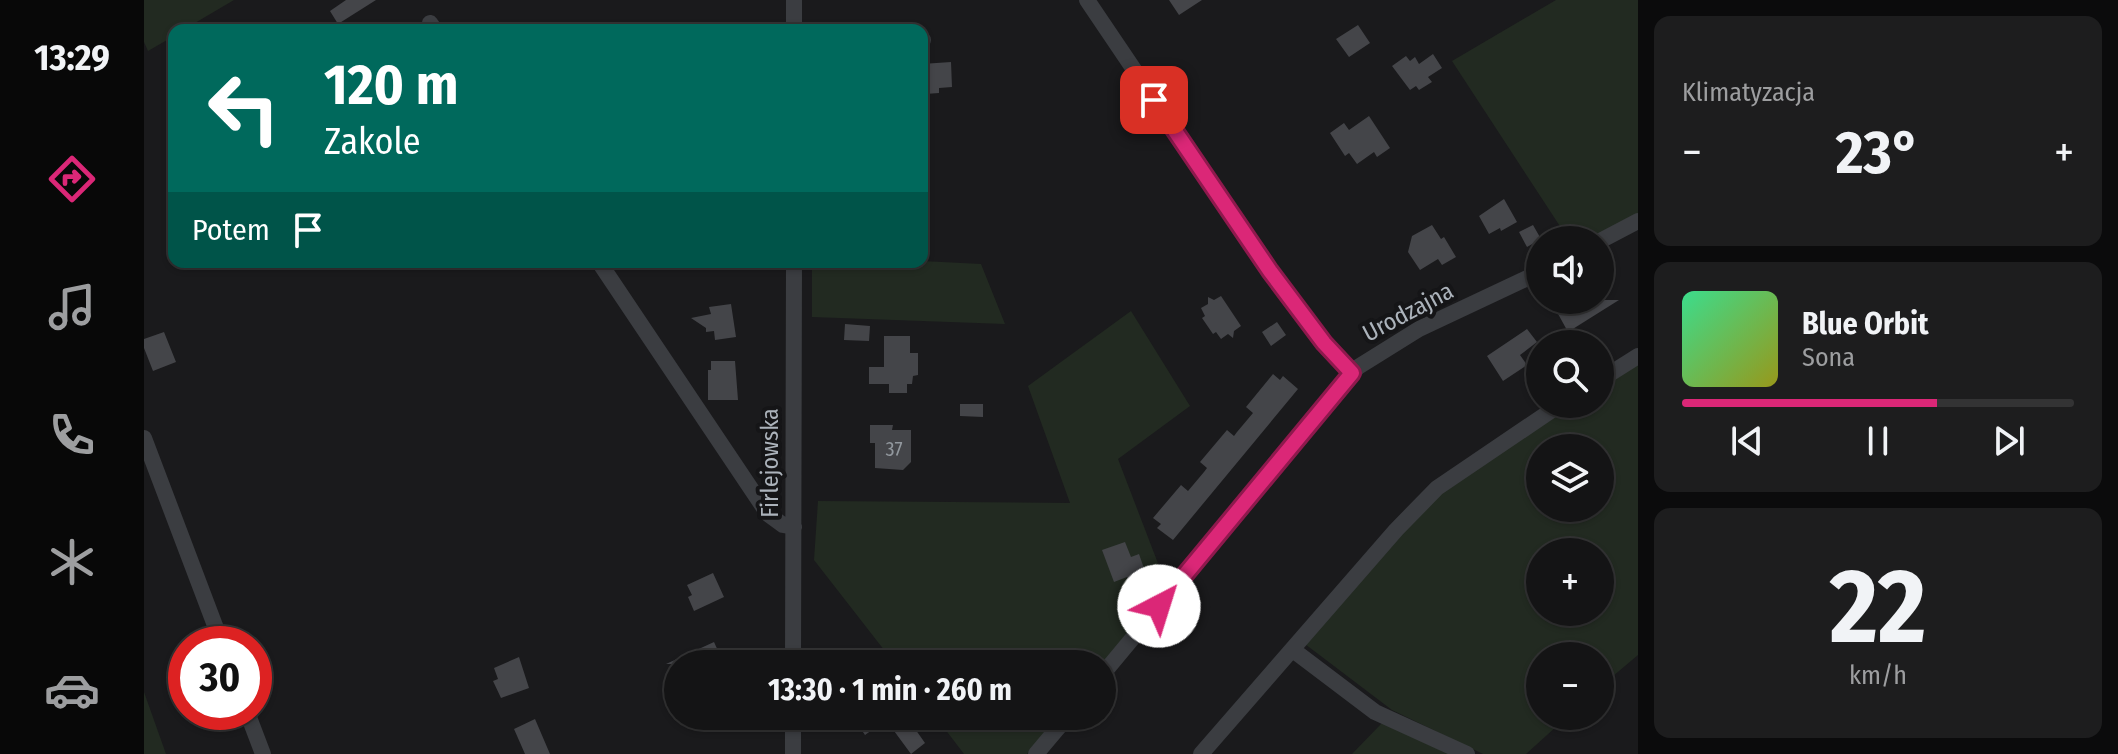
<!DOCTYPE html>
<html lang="pl">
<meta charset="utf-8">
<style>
:root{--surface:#141415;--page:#1d1d1e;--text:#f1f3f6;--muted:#9d9ea0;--line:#333334;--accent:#db2777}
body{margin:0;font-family:"Fira Sans Condensed",sans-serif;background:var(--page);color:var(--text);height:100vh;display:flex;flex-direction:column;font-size:30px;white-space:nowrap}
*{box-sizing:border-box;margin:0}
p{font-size:26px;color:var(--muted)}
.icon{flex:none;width:44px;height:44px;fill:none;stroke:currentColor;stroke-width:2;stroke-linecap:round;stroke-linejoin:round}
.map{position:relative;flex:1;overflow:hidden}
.panel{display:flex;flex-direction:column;gap:16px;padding:16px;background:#0b0b0c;width:480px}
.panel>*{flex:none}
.hud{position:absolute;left:24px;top:24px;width:760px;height:244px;border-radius:16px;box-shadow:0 2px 6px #0004,0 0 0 2px var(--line);background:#00695c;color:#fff;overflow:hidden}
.fabs{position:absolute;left:1382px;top:226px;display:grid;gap:16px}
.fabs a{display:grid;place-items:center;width:88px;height:88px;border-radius:50%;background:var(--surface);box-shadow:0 2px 6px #0004,0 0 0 2px var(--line);font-size:40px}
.speed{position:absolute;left:24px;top:626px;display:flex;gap:16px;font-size:40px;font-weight:700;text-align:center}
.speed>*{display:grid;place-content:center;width:104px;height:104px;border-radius:50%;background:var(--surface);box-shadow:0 2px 6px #0004,0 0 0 2px var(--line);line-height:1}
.speed .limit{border:12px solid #d22;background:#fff;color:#111}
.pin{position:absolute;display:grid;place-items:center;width:68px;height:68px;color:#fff;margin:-34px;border-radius:16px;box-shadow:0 4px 12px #0006}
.me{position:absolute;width:88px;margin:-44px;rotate:40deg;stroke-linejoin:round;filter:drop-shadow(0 0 6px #0008)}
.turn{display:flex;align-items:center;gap:28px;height:168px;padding:0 24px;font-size:36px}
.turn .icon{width:104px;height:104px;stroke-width:2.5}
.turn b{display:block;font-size:56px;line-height:68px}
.then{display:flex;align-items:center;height:76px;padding:0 24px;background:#0003;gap:16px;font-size:30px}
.big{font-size:60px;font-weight:700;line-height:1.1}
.panel .tile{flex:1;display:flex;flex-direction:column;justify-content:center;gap:12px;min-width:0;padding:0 28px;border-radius:16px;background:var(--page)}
.panel .dial{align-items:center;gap:0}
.dial b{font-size:104px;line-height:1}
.song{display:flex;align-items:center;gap:24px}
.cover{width:96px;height:96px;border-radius:12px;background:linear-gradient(135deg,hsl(150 70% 55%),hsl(60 70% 35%))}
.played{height:8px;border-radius:4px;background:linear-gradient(90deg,var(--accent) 65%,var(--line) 65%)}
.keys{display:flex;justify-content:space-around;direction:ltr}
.heat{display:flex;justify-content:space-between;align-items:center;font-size:44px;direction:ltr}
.trip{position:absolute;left:520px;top:650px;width:452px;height:80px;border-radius:40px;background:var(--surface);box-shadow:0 2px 6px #0004,0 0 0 2px var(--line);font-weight:700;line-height:80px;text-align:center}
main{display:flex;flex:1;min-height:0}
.dock{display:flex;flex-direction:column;width:144px;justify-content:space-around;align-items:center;background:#080808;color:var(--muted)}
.dock .icon{width:56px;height:56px}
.dock .selected{color:var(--accent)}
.dock b{font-size:36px;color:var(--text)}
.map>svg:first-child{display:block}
.green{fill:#222a21;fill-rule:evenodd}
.building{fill:#444549}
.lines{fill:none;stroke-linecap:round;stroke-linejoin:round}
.minor{stroke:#3b3d41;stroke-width:16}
.route-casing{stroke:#8e194d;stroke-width:20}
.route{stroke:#db2777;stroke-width:14}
.labels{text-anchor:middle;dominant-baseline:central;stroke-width:8;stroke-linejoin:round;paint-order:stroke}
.number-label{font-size:20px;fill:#92989e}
.street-label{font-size:24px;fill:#acb3bb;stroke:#151517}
</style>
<main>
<nav class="dock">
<b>13:29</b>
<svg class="icon selected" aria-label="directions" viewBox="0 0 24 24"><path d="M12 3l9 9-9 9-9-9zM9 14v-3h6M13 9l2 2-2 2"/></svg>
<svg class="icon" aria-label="music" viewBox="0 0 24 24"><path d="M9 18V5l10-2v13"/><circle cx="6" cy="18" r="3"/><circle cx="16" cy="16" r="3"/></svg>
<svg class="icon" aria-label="phone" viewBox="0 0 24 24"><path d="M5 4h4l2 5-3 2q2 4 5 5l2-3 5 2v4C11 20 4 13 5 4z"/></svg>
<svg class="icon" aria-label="climate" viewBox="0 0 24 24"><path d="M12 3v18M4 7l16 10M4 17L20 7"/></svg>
<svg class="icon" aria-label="car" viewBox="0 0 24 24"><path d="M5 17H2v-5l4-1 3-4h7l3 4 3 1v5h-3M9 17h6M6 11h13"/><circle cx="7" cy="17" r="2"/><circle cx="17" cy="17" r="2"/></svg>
</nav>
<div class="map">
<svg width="1494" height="754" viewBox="0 0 1494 754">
<rect width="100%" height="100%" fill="#1a1a1c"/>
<path class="green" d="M0,0h90l-51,30h-9v6l-26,15 -4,-9z
M1412,0h82v224l-38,16h-31l-117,-179z
M778,261l59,3 24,60 -193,-7v-55z
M987,311l59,95 -72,53 51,133 -67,72h-207l-81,-104 4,-59 252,2 -42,-117z
M1494,357v298l-38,32v-31h-60v60h28l-42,38h-43l-91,-44 -91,-69 136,-153 128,-84h35v-23zM1396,448h60v60h-60zM1396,552h60v60h-60z
M0,692l22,62h-22z
M791,716h125l-33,38h-63z
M1238,723l67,31h-97z"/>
<path class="building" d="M202,0h30l-38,24 -8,-13z
M1025,0h33l-23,15z
M1214,25l12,18 -21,14 -13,-18z
M1289,54l9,14 -14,9 4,5 -13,8 -3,-4 -6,4 -18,-24 14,-10 4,5 5,-4 4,7z
M807,62l1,25 -13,1v5l-14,1v-5h-3v-25z
M1225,116l21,32 -13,9 -3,-5 -17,12 -8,-11 -4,3 -15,-23 14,-10 5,7z
M1360,199l13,23 -16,9 -1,-3 -11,6 -10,-18z
M1288,225l9,14 3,-2 12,20 -14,8 -4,-6 -18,11 -12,-18 4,-16z
M1389,225l8,14 -14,8 -8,-15z
M1077,296l20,30 -7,5 -1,7 -5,-4 -7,5 -5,-7 -3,2 -11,-16 3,-2 -4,-8 7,-4v-7l6,3z
M1435,300h40l-51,32 -11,-20z
M587,304l5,33 -21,3 -1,-9 -8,1v-4l-15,-10 20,-4 -2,-7z
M1133,322l9,13 -15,11 -9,-14z
M701,324l25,2 -1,15 -25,-1z
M1383,329l10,13 -17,13 7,10 -24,16 -16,-25z
M20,332l12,30 -23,9 -9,-23v-9z
M740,336h26v17h8v22l-5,1 -1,8h-5v9h-18v-9h-20v-17h15z
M567,361h24l3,39h-30v-30h3z
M1129,374l7,6 3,-4 15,13 -125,151 -16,-12 4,-4 -8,-6 28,-33 7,6 16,-19 3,-4 -7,-6 27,-32 7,6 3,-4 16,-19 -7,-6z
M816,404h23v13l-23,-1z
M726,425h23l-1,5h19v32l-8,8 -28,-2v-25h-5z
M981,542l6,15 8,-3 8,23 -18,6 -2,-6 -13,5 -12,-32z
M569,573l11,24 -30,14 -6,-14 4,-2 -5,-10z
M570,642l10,22h-58z
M375,657l10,31 -28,10 -8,-17 5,-2 -4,-11z
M708,716h54l19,27 -14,11 -25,-34 -21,15z
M391,719l15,35h-25l-11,-25z"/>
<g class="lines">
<path class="minor" d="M650,0v30
M943,0l183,271 54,72 28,30
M286,23l5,7
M778,40h1
M1456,241l38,-20
M455,262l169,252 15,11 11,2
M1456,380l38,-24
M0,438l78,206
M1149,650l82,62 92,42
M649,664l1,-402
M958,675l256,-308 61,-38 121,-57
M103,712l16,42
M649,754v-38
M892,754l32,-38
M1057,754l195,-224 41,-42 124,-84"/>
</g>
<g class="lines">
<defs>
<path id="route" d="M1010,100l116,171 54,72 28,30 -193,233"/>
</defs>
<use href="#route" class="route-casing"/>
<use href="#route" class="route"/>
</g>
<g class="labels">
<g class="number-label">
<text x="750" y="449">37</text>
</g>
<g class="street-label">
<text transform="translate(1264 312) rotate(-28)">Urodzajna</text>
<text transform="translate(626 463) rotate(-90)">Firlejowska</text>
</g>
</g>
</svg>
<div class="fabs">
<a><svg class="icon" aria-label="sound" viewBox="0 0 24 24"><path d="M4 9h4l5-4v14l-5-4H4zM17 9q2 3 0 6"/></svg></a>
<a><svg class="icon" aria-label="search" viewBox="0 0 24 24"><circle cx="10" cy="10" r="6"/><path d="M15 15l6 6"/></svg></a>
<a><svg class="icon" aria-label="layers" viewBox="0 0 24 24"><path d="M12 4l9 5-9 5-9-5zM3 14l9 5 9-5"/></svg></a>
<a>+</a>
<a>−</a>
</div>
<div class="speed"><div class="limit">30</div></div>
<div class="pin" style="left:1010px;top:100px;background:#d93025"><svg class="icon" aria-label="arrive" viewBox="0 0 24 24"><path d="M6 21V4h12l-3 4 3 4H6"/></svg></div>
<svg class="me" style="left:1015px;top:606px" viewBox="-20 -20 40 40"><circle r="19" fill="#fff"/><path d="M0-13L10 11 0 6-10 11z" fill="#db2777"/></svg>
<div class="trip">13:30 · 1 min · 260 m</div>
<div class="hud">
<div class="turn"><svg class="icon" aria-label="left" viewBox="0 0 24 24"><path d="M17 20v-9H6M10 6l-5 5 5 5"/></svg><div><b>120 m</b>Zakole</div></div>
<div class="then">Potem<svg class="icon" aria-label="arrive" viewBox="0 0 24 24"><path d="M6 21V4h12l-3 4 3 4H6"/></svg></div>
</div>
</div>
<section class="panel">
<div class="tile"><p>Klimatyzacja</p>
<div class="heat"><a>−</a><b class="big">23°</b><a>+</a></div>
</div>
<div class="tile">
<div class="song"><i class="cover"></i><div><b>Blue Orbit</b><p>Sona</p></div></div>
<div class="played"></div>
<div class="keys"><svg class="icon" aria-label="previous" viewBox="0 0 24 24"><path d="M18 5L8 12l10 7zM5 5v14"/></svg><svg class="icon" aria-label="pause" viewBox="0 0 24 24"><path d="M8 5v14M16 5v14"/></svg><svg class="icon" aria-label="next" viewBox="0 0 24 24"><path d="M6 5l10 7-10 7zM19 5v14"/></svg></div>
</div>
<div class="tile dial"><b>22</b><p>km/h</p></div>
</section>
</main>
